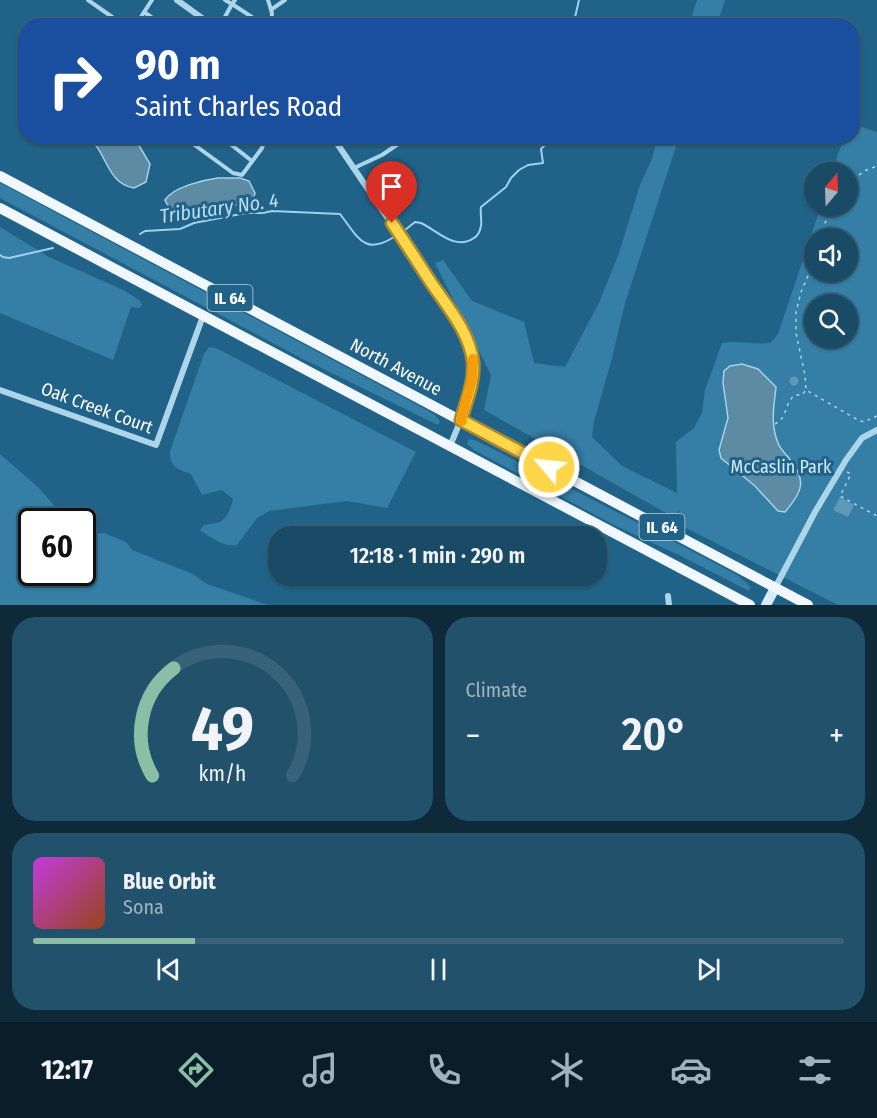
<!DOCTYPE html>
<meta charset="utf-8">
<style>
:root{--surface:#194a66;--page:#22516c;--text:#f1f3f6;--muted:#9fb3bf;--line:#37627a;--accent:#8abfa5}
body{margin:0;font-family:"Fira Sans Condensed",sans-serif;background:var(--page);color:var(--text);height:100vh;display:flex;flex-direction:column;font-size:22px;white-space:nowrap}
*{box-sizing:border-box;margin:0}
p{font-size:20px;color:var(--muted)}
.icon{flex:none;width:33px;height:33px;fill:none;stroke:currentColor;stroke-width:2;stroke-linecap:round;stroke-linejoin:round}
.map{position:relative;height:605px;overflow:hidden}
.panel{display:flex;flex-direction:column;gap:12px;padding:12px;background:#0e2938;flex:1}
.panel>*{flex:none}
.hud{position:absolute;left:18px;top:18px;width:842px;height:126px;border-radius:24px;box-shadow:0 2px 4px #0004,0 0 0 2px var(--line);background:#1a4fa0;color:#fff;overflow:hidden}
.needle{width:39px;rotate:19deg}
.controls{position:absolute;left:804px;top:162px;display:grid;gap:12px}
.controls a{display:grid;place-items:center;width:54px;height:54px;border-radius:50%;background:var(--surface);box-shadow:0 2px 4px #0004,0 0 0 2px var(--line);font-size:30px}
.speed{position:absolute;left:18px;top:508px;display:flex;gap:12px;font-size:30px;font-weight:700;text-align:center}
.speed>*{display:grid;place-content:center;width:78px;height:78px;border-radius:50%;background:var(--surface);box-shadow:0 2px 4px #0004,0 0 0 2px var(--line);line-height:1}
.speed .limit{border:3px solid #111;border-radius:9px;background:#fff;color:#111}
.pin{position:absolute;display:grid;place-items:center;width:51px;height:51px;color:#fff;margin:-62px -26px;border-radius:50% 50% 50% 0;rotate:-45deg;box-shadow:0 0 6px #0007}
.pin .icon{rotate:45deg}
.me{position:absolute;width:66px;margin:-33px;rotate:298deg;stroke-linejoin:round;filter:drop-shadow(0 0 4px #0008)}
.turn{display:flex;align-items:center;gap:21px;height:126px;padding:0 18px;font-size:27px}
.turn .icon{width:78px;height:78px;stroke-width:2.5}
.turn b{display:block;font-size:42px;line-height:51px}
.big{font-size:45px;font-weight:600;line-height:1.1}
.panel .card{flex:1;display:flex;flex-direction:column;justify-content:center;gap:9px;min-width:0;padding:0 21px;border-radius:24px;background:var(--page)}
.panel .dial{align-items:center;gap:0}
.dial svg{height:156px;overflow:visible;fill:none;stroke:var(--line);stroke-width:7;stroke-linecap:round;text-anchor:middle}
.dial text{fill:var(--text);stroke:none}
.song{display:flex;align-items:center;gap:18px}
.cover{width:72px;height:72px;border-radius:9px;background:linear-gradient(135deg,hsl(290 70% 55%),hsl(20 70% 35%))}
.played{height:6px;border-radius:3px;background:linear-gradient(90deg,var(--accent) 20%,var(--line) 20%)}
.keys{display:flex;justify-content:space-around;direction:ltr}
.heat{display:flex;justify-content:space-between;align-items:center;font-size:33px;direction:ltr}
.panel .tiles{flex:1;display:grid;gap:12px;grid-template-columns:1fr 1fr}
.card:last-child{grid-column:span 2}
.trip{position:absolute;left:268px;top:526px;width:339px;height:60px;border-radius:24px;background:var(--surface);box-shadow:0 2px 4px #0004,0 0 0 2px var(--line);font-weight:600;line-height:60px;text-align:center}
.tabs{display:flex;height:96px;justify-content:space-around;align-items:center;background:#0a1e29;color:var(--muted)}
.tabs .icon{width:42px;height:42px}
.tabs .active{color:var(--accent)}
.tabs b{font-size:27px;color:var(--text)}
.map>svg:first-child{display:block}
.green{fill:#357ea6;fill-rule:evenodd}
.water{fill:#5e8ba4;stroke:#a0d2eb;stroke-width:1.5}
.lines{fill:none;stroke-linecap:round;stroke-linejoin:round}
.stream{stroke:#a0d2eb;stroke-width:2}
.building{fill:#5e99ba}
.path{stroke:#acd5ea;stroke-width:1.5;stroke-dasharray:3 4.5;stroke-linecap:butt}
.lane{stroke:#acd5ea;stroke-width:4}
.street{stroke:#acd5ea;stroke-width:6}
.secondary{stroke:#d8ecf8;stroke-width:10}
.primary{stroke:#f0f8fe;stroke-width:10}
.route-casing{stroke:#a68a30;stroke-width:15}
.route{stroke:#ffd54a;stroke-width:10}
.slow{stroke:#f59e0b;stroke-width:10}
.labels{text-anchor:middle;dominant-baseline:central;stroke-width:6;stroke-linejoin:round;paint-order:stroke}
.shield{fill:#216388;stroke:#bcd0db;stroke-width:1.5}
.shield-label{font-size:16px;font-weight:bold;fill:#fff}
.street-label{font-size:18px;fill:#fff;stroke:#216388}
.park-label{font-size:18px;fill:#d1eaf8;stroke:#216388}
.water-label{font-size:20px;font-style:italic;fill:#b8def1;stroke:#216388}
</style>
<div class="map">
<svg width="877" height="605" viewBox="0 0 877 605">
<rect width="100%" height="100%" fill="#216388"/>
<path class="green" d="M697,0h28l-8,25h-28z
M852,124l25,8v473h-39l-158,-80 -1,-15 -6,7 -189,-107 7,-35 -56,-112 8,-3 29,41 52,21 10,41 31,4 34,-64 20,-50 21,-68 12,-26 5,-22h22l-54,166 -13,55 -18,63 -2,16 30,29 55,27 -1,-51 18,-14 8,-15 3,-23 17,-47c16,-3 31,2 48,0l8,-9 43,-128h27v-34h-16l12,-35 8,-1zM814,238h34v34h-34zM814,304h34v34h-34z
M0,183l425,226 10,6 5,6 -2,4 -135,-66 -303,-161z
M0,227l49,30 74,33 16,10 3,5 -3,3 -8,-1 -18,53 -113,-47z
M209,347l7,1 200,104 -29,56 -40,-7 -78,10 -12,7 -20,27c-12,3 -27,-8 -37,-15l4,-5c20,-2 24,-6 29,-26l-11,-9 -20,5 -11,-21c-14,-5 -21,-7 -21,-23l34,-97z
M469,439l8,2c87,44 174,88 260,134l14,12 -2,4 -70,-36 -63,-29 -142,-76 -7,-6z
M0,454l39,34 29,34h-36v51h50l1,-38 21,-2 22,9 6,8 61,24 14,10 61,21h-268z"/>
<path class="water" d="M87,137h47l16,27 -4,18 -12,6c-28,-4 -27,-38 -47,-51z
M218,178h22l9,3 6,12 -2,7c-21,8 -61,14 -84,8l-4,-8c8,-13 38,-20 53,-22z
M742,364l16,5 18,18c-2,19 -6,37 2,56 2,6 7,10 11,15 18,23 14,33 -4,54l-7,-1 -23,-25 -34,-28 -2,-8 9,-32 -5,-35 1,-12 6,-5z"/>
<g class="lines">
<path class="stream" d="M573,26l6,-26
M405,230l10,-8 6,1c17,8 34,28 53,15 4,-2 6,-7 7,-12 1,-6 -1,-12 0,-19l25,-20 5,-9 8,-8 9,-5 15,-2 -2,-14 6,-6 3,-7
M140,234l5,-3 35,-2 14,-6 52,-10h17l9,-2 68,3c18,23 24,42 54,23
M0,255l3,2 6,1 44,-10"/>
</g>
<path class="building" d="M789.5 381a4.5 4.5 0 1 1 9 0a4.5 4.5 0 1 1-9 0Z
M840,497l14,8 -6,12 -15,-7z
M548,525l9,12h-25z"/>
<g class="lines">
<path class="path" d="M848,185l16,-14 13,-5
M821,238l5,-18 7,-14
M814,262l-13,30 -5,20v21l9,42 1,15 52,30 6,2 13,-6
M775,424c13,-6 9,-21 20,-29h7l3,-4
M847,472l4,2 -11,22 37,20"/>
<path class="lane" d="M88,0l37,26
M225,0l7,4 3,-4
M268,0l4,13 -1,13
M272,9l13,-9
M144,12l20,14
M135,26l17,-26
M220,26l12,-22 34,22
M186,136l-1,2 48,35 9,2 20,-27 4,-12
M220,136l32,25
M255,136l9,6
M354,168l28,-13 28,-19"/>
<path class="street" d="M177,0l36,26
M332,136l117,173c8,13 18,26 22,41 8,29 -10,70 -21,96
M0,390l156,55 47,-129
M775,588l40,-76 31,-52 16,-22 15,-8
M668,596l1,9"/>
<path class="secondary" d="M766,605l9,-17"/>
<path class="primary" d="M0,176l808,429
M0,208l750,397"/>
</g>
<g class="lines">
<defs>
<path id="route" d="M392,223c13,19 25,38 38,58 16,24 40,51 43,81 2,19 -7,40 -12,58l88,47"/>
</defs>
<use href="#route" class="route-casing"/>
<use href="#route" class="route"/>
<path class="slow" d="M462,421l-1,-1 11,-41 1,-20"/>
</g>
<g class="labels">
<g class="shield">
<rect x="207.5" y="285" width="45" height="26" rx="4.5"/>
<rect x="639.5" y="514" width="45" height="26" rx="4.5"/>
</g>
<g class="shield-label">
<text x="230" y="298">IL 64</text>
<text x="662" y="527">IL 64</text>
</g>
<g class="street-label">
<text transform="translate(396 367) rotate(28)">North Avenue</text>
<text transform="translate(97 408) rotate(20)">Oak Creek Court</text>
</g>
<g class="park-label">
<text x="781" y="467">McCaslin Park</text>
</g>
<g class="water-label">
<text transform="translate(219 208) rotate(-8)">Tributary No. 4</text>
</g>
</g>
</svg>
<div class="controls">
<a><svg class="needle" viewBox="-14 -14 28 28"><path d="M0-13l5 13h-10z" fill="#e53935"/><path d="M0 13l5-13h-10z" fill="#9fb3bf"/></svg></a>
<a><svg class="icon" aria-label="sound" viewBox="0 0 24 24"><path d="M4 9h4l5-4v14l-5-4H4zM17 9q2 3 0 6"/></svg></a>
<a><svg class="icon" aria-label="search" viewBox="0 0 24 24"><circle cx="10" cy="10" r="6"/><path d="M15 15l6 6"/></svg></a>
</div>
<div class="speed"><div class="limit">60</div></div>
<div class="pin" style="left:392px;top:223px;background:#d93025"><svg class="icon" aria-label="arrive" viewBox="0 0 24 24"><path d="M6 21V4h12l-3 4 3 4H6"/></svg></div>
<svg class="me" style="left:549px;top:467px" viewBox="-20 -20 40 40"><circle r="17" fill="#ffd54a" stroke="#fff" stroke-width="3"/><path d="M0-11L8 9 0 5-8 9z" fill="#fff"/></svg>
<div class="trip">12:18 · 1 min · 290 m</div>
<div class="hud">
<div class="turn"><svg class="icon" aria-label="right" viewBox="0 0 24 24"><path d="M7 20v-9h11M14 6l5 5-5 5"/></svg><div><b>90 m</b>Saint Charles Road</div></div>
</div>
</div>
<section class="panel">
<div class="tiles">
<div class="card dial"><svg viewBox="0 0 100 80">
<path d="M14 69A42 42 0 1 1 86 69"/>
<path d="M14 69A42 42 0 0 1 25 14" stroke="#8abfa5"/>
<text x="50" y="56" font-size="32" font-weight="700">49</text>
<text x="50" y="72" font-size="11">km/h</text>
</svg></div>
<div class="card"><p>Climate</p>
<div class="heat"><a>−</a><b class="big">20°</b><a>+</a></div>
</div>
<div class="card">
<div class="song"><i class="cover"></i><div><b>Blue Orbit</b><p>Sona</p></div></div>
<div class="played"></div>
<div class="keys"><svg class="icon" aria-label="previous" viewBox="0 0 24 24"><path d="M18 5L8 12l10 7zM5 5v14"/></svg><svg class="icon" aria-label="pause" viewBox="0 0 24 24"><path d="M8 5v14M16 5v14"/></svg><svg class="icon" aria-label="next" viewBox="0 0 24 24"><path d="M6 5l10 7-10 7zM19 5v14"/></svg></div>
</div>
</div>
</section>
<nav class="tabs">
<b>12:17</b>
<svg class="icon active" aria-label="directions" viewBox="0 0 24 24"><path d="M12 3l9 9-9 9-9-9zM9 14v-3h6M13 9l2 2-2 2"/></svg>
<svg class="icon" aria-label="music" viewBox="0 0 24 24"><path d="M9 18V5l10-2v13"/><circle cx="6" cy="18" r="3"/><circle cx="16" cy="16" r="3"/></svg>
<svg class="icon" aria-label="phone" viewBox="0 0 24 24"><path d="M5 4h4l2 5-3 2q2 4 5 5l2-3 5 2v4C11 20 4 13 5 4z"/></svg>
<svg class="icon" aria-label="climate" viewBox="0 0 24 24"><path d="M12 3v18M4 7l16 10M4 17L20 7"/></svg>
<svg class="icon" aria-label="car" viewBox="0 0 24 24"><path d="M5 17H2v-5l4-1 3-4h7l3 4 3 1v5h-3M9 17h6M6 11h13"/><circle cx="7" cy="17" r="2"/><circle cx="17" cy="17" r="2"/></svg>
<svg class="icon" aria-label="filters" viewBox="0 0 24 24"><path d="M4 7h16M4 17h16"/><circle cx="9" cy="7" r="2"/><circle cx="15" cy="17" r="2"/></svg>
</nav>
